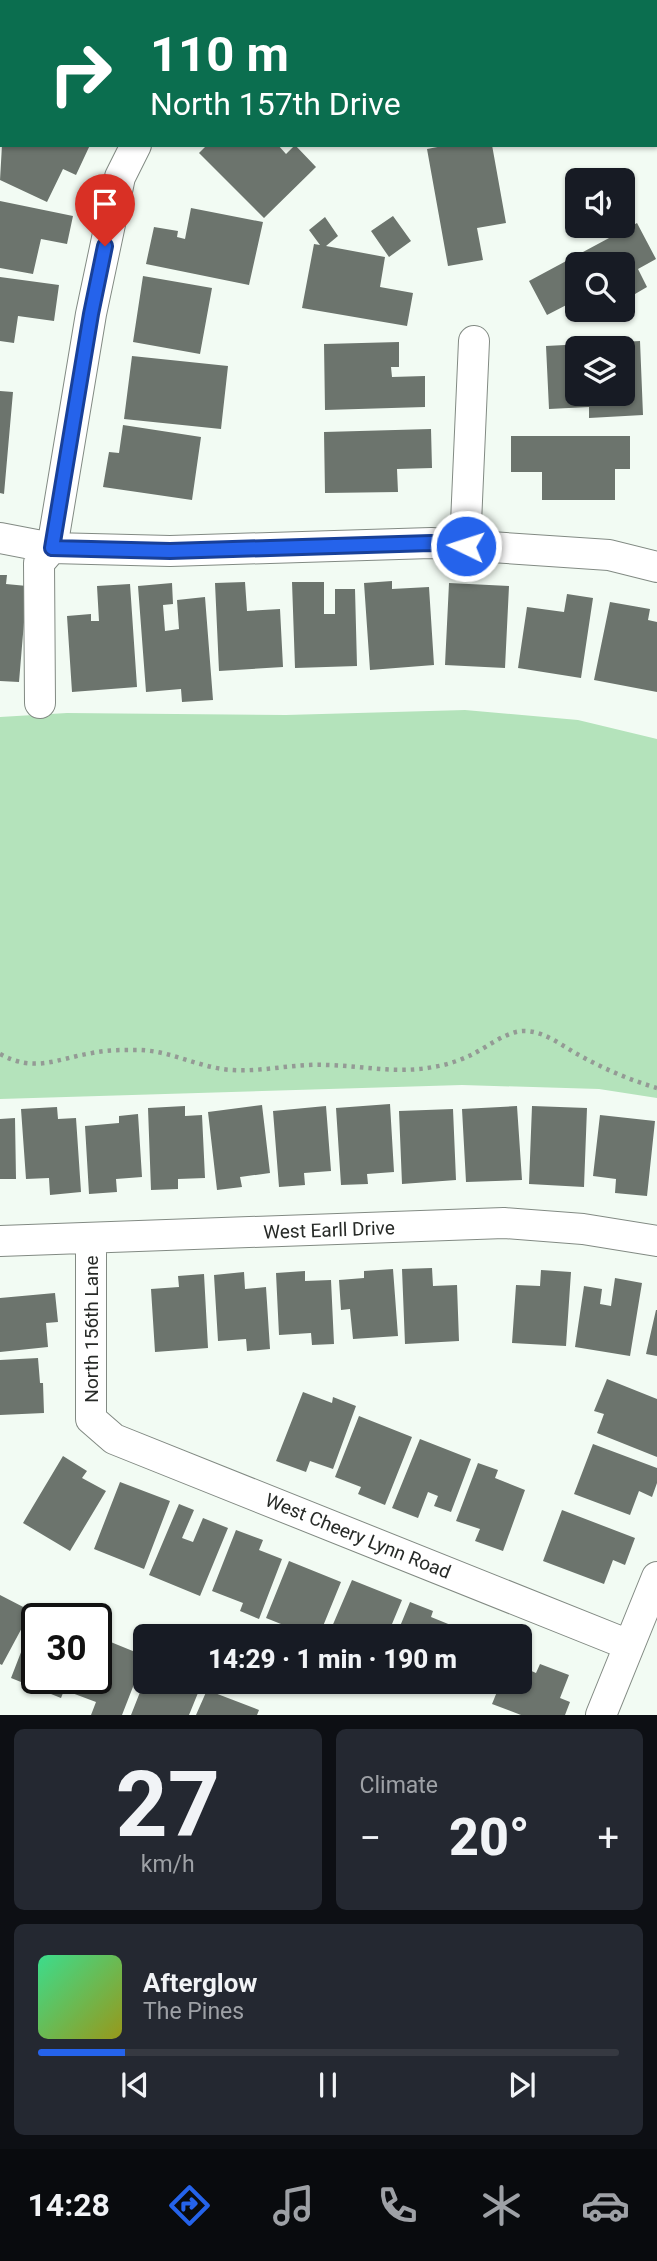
<!DOCTYPE html>
<meta charset="utf-8">
<style>
:root{--surface:#171b24;--page:#242831;--text:#f1f3f6;--muted:#9ea1a6;--line:#363941;--accent:#2563eb}
body{margin:0;font-family:Roboto,sans-serif;background:var(--page);color:var(--text);height:100vh;display:flex;flex-direction:column;font-size:26px;white-space:nowrap}
*{box-sizing:border-box;margin:0}
p{font-size:23px;color:var(--muted)}
.icon{flex:none;width:38px;height:38px;fill:none;stroke:currentColor;stroke-width:2;stroke-linecap:round;stroke-linejoin:round}
.map{position:relative;height:1715px;overflow:hidden}
.details{display:flex;flex-direction:column;gap:14px;padding:14px;background:#0d0f14;flex:1}
.details>*{flex:none}
.hud{position:absolute;left:0px;top:0px;width:658px;height:147px;box-shadow:0 2px 5px #0004;background:#0b6e4f;color:#fff;overflow:hidden}
.buttons{position:absolute;left:565px;top:168px;display:grid;gap:14px}
.buttons a{display:grid;place-items:center;width:70px;height:70px;border-radius:10px;background:var(--surface);box-shadow:0 2px 5px #0004;font-size:35px}
.speed{position:absolute;left:21px;top:1603px;display:flex;gap:14px;font-size:35px;font-weight:700;text-align:center}
.speed>*{display:grid;place-content:center;width:91px;height:91px;border-radius:50%;background:var(--surface);box-shadow:0 2px 5px #0004;line-height:1}
.speed .limit{border:4px solid #111;border-radius:10px;background:#fff;color:#111}
.pin{position:absolute;display:grid;place-items:center;width:60px;height:60px;color:#fff;margin:-72px -30px;border-radius:50% 50% 50% 0;rotate:-45deg;box-shadow:0 0 7px #0007}
.pin .icon{rotate:45deg}
.me{position:absolute;width:77px;margin:-38px;rotate:274deg;stroke-linejoin:round;filter:drop-shadow(0 0 5px #0008)}
.turn{display:flex;align-items:center;gap:24px;height:147px;padding:0 35px;font-size:32px}
.turn .icon{width:91px;height:91px;stroke-width:2.5}
.turn b{display:block;font-size:49px;line-height:60px}
.big{font-size:52px;font-weight:800;line-height:1.1}
.details .tile{flex:1;display:flex;flex-direction:column;justify-content:center;gap:10px;min-width:0;padding:0 24px;border-radius:10px;background:var(--page)}
.details .dial{align-items:center;gap:0}
.dial b{font-size:91px;line-height:1}
.song{display:flex;align-items:center;gap:21px}
.cover{width:84px;height:84px;border-radius:10px;background:linear-gradient(135deg,hsl(150 70% 55%),hsl(60 70% 35%))}
.played{height:7px;border-radius:4px;background:linear-gradient(90deg,var(--accent) 15%,var(--line) 15%)}
.keys{display:flex;justify-content:space-around;direction:ltr}
.heat{display:flex;justify-content:space-between;align-items:center;font-size:38px;direction:ltr}
.details .tiles{flex:1;display:grid;gap:14px;grid-template-columns:1fr 1fr}
.tile:last-child{grid-column:span 2}
.trip{position:absolute;left:133px;top:1624px;width:399px;height:70px;border-radius:10px;background:var(--surface);box-shadow:0 2px 5px #0004;font-weight:800;line-height:70px;text-align:center}
.menu{display:flex;height:112px;justify-content:space-around;align-items:center;background:#090b0e;color:var(--muted)}
.menu .icon{width:49px;height:49px}
.menu .selected{color:var(--accent)}
.menu b{font-size:32px;color:var(--text)}
.map>svg:first-child{display:block}
.green{fill:#b4e3bb}
.building{fill:#6c746d;fill-rule:evenodd}
.lines{fill:none;stroke-linecap:round;stroke-linejoin:round}
.minor-casing{stroke:#828a83;stroke-width:32}
.path{stroke:#949a95;stroke-width:4.5;stroke-dasharray:3.5 5;stroke-linecap:butt}
.minor{stroke:#fff;stroke-width:30}
.route-casing{stroke:#184099;stroke-width:18}
.route{stroke:#2563eb;stroke-width:12}
.labels{text-anchor:middle;dominant-baseline:central;stroke-width:6;stroke-linejoin:round;paint-order:stroke}
.street-label{font-size:19px;fill:#272a27;stroke:#fff}
</style>
<div class="map">
<svg width="657" height="1715" viewBox="0 0 657 1715">
<rect width="100%" height="100%" fill="#f2fbf3"/>
<path class="green" d="M465,710l113,10 79,19v359l-58,-9 -137,-4 -462,14v-382l67,-4 219,2z"/>
<path class="building" d="M2,145h88l-14,30 -13,-6 -16,33 -47,-22z
M207,145h71l8,9 9,-9 21,22 -52,51 -65,-65z
M448,145h44l14,78 -29,5 6,32 -35,6 -21,-117z
M0,201l73,15 -6,28 -26,-5 -8,35 -33,-6z
M191,208l72,14 -14,63 -103,-21 8,-37 24,4 -1,6 8,2z
M393,216l18,25 -22,16 -18,-26z
M325,217l13,19 -12,10 59,11 -5,30 33,6 -6,33 -105,-18 12,-64 6,1 -11,-15z
M637,223l19,36 -18,10 9,18 -24,14v-37h-45v35l-31,16 -18,-34z
M143,276l69,12 -12,66 -67,-12z
M0,277l59,8 -5,36 -36,-5 -4,27 -14,-2z
M640,341l3,74 -54,3v-11l-40,2 -3,-63zM578,348h45v46h-45z
M399,342v25h-8l1,10 33,-1v31l-100,3 -1,-66z
M132,356l96,10 -7,63 -97,-10z
M0,391l13,1 -9,102 -4,-1z
M123,425l78,12 -9,63 -89,-13 6,-35 10,1z
M431,429l1,39 -35,1 1,23 -73,1 -1,-61z
M511,436h119v33h-15v31h-73v-28h-31z
M0,575h7l-1,9 21,2 -8,96 -19,-1z
M392,581v8l37,-2 5,78 -64,5 -6,-87z
M245,582l2,29 33,-2 3,58 -64,4 -4,-88z
M292,582h32v32h11v-25h20l2,77 -62,2z
M172,583l1,21 -10,1 2,26 14,-2 -2,-29 28,-3 8,103 -31,2 -1,-13 -35,3 -8,-106z
M449,583l60,3 -4,82 -60,-3z
M130,584l7,103 -65,5 -5,-76 24,-2v7h8l-2,-35z
M567,594l26,4 -12,80 -63,-10 9,-61 37,5z
M610,602l40,7 -2,11 9,2v70l-63,-12z
M390,1104l4,68 -27,2 1,10 -27,1 -5,-77z
M262,1105l8,68 -30,4 2,10 -25,3 -9,-78z
M185,1106v10l17,-1 3,63 -27,1v10l-27,1 -3,-82z
M326,1106l5,65 -27,2 1,12 -26,2 -6,-76z
M517,1106l5,74 -56,2 -4,-73z
M532,1106l55,2 -3,79 -55,-3z
M57,1107l1,12 18,-1 5,74 -31,3 -1,-17 -23,1 -5,-70z
M453,1109l3,71 -54,4 -3,-73z
M138,1114l4,63 -26,2 1,13 -28,2 -4,-68 34,-3v-7z
M600,1115l55,6 -8,75 -32,-3 1,-14 -23,-3z
M15,1118l1,61h-16v-60z
M432,1268l1,18 24,-1 2,56 -54,3 -3,-75z
M393,1269l5,67 -45,3 -3,-30 -9,1 -2,-30 25,-2v-7z
M541,1270l30,2 -5,74 -54,-3 4,-58 24,1z
M305,1271v10l26,-1 3,64 -22,1 -1,-12 -32,2 -3,-62z
M244,1272l1,17 21,-2 4,62 -23,2 -1,-12 -28,2 -4,-66z
M204,1274l4,74 -53,4 -4,-63 28,-2 -1,-11z
M615,1278l27,5 -12,73 -55,-9 9,-61 18,3 -2,15 11,2z
M55,1293l3,29 -12,1 2,24 -48,5v-54z
M656,1310h1v46l-11,-2z
M38,1358l2,25h3l1,30 -44,2v-55z
M607,1379l50,20v58l-60,-24 7,-19 -10,-3z
M303,1392l29,11 1,-6 23,9 -23,63 -23,-8 -4,11 -30,-11z
M359,1416l53,21 -27,68 -27,-11 3,-7 -26,-10z
M420,1439l51,20 -20,53 -17,-6 4,-10 -10,-4 -10,26 -26,-10z
M593,1444l64,24v15l-5,14 -13,-6 -9,24 -56,-21z
M63,1456l24,15 -5,7 24,13 -36,60 -47,-28z
M478,1463l20,7 -3,8 30,12 -22,61 -28,-10 5,-12 -24,-8z
M120,1482l50,19 -26,68 -50,-20z
M179,1504l15,6 -12,28 11,4 10,-24 25,10 -28,68 -51,-21z
M562,1510l73,28 -10,27 -12,-5 -9,24 -61,-23z
M236,1530l27,10 -4,10 23,9 -23,60 -19,-8 3,-8 -31,-12z
M289,1561l52,21 -22,54h-8l-45,-18z
M352,1580l50,20 -15,36h-59z
M0,1595l31,16 -29,54 -2,-1z
M410,1602l23,9 -2,6 27,11 -4,8h-58z
M30,1629l7,3v46h32l-8,20 -50,-20z
M96,1636l49,20 -23,59h-31l5,-13 -24,-9 6,-15h18z
M540,1664l29,11 -9,23 10,4 -5,13h-44l-29,-11 9,-22h19v-16l16,7z
M144,1682h39l17,6 -11,27h-58z
M207,1690l52,20 -2,5h-61z"/>
<g class="lines">
<defs>
<path id="minor" d="M297,2l4,-2
M0,538l52,10 118,3 261,-8 178,12 48,12
M465,546l9,-205
M40,703l-1,-140 13,-15 39,-234 29,-137 16,-32
M91,1240v179l23,20 515,206
M0,1241l504,-18 79,6 74,12
M601,1715l56,-138"/>
</defs>
<use href="#minor" class="minor-casing"/>
<path class="path" d="M0,1054c35,19 56,5 92,-1 14,-3 28,-3 42,-3 35,-1 64,18 98,20 32,2 64,-7 96,-5 36,1 69,9 105,2 14,-2 28,-7 40,-13 16,-8 35,-24 53,-23 20,1 36,15 53,24 25,14 51,25 78,33"/>
<use href="#minor" class="minor"/>
</g>
<g class="lines">
<defs>
<path id="route" d="M105,246l-14,68 -39,234 118,3 261,-8 35,3"/>
</defs>
<use href="#route" class="route-casing"/>
<use href="#route" class="route"/>
</g>
<g class="labels">
<g class="street-label">
<text transform="translate(329 1230) rotate(-2)">West Earll Drive</text>
<text transform="translate(91 1329) rotate(-90)">North 156th Lane</text>
<text transform="translate(358 1536) rotate(22)">West Cheery Lynn Road</text>
</g>
</g>
</svg>
<div class="buttons">
<a><svg class="icon" aria-label="sound" viewBox="0 0 24 24"><path d="M4 9h4l5-4v14l-5-4H4zM17 9q2 3 0 6"/></svg></a>
<a><svg class="icon" aria-label="search" viewBox="0 0 24 24"><circle cx="10" cy="10" r="6"/><path d="M15 15l6 6"/></svg></a>
<a><svg class="icon" aria-label="layers" viewBox="0 0 24 24"><path d="M12 4l9 5-9 5-9-5zM3 14l9 5 9-5"/></svg></a>
</div>
<div class="speed"><div class="limit">30</div></div>
<div class="pin" style="left:105px;top:246px;background:#d93025"><svg class="icon" aria-label="arrive" viewBox="0 0 24 24"><path d="M6 21V4h12l-3 4 3 4H6"/></svg></div>
<svg class="me" style="left:466px;top:546px" viewBox="-20 -20 40 40"><circle r="17" fill="#2563eb" stroke="#fff" stroke-width="3"/><path d="M0-11L8 9 0 5-8 9z" fill="#fff"/></svg>
<div class="trip">14:29 · 1 min · 190 m</div>
<div class="hud">
<div class="turn"><svg class="icon" aria-label="right" viewBox="0 0 24 24"><path d="M7 20v-9h11M14 6l5 5-5 5"/></svg><div><b>110 m</b>North 157th Drive</div></div>
</div>
</div>
<section class="details">
<div class="tiles">
<div class="tile dial"><b>27</b><p>km/h</p></div>
<div class="tile"><p>Climate</p>
<div class="heat"><a>−</a><b class="big">20°</b><a>+</a></div>
</div>
<div class="tile">
<div class="song"><i class="cover"></i><div><b>Afterglow</b><p>The Pines</p></div></div>
<div class="played"></div>
<div class="keys"><svg class="icon" aria-label="previous" viewBox="0 0 24 24"><path d="M18 5L8 12l10 7zM5 5v14"/></svg><svg class="icon" aria-label="pause" viewBox="0 0 24 24"><path d="M8 5v14M16 5v14"/></svg><svg class="icon" aria-label="next" viewBox="0 0 24 24"><path d="M6 5l10 7-10 7zM19 5v14"/></svg></div>
</div>
</div>
</section>
<nav class="menu">
<b>14:28</b>
<svg class="icon selected" aria-label="directions" viewBox="0 0 24 24"><path d="M12 3l9 9-9 9-9-9zM9 14v-3h6M13 9l2 2-2 2"/></svg>
<svg class="icon" aria-label="music" viewBox="0 0 24 24"><path d="M9 18V5l10-2v13"/><circle cx="6" cy="18" r="3"/><circle cx="16" cy="16" r="3"/></svg>
<svg class="icon" aria-label="phone" viewBox="0 0 24 24"><path d="M5 4h4l2 5-3 2q2 4 5 5l2-3 5 2v4C11 20 4 13 5 4z"/></svg>
<svg class="icon" aria-label="climate" viewBox="0 0 24 24"><path d="M12 3v18M4 7l16 10M4 17L20 7"/></svg>
<svg class="icon" aria-label="car" viewBox="0 0 24 24"><path d="M5 17H2v-5l4-1 3-4h7l3 4 3 1v5h-3M9 17h6M6 11h13"/><circle cx="7" cy="17" r="2"/><circle cx="17" cy="17" r="2"/></svg>
</nav>
